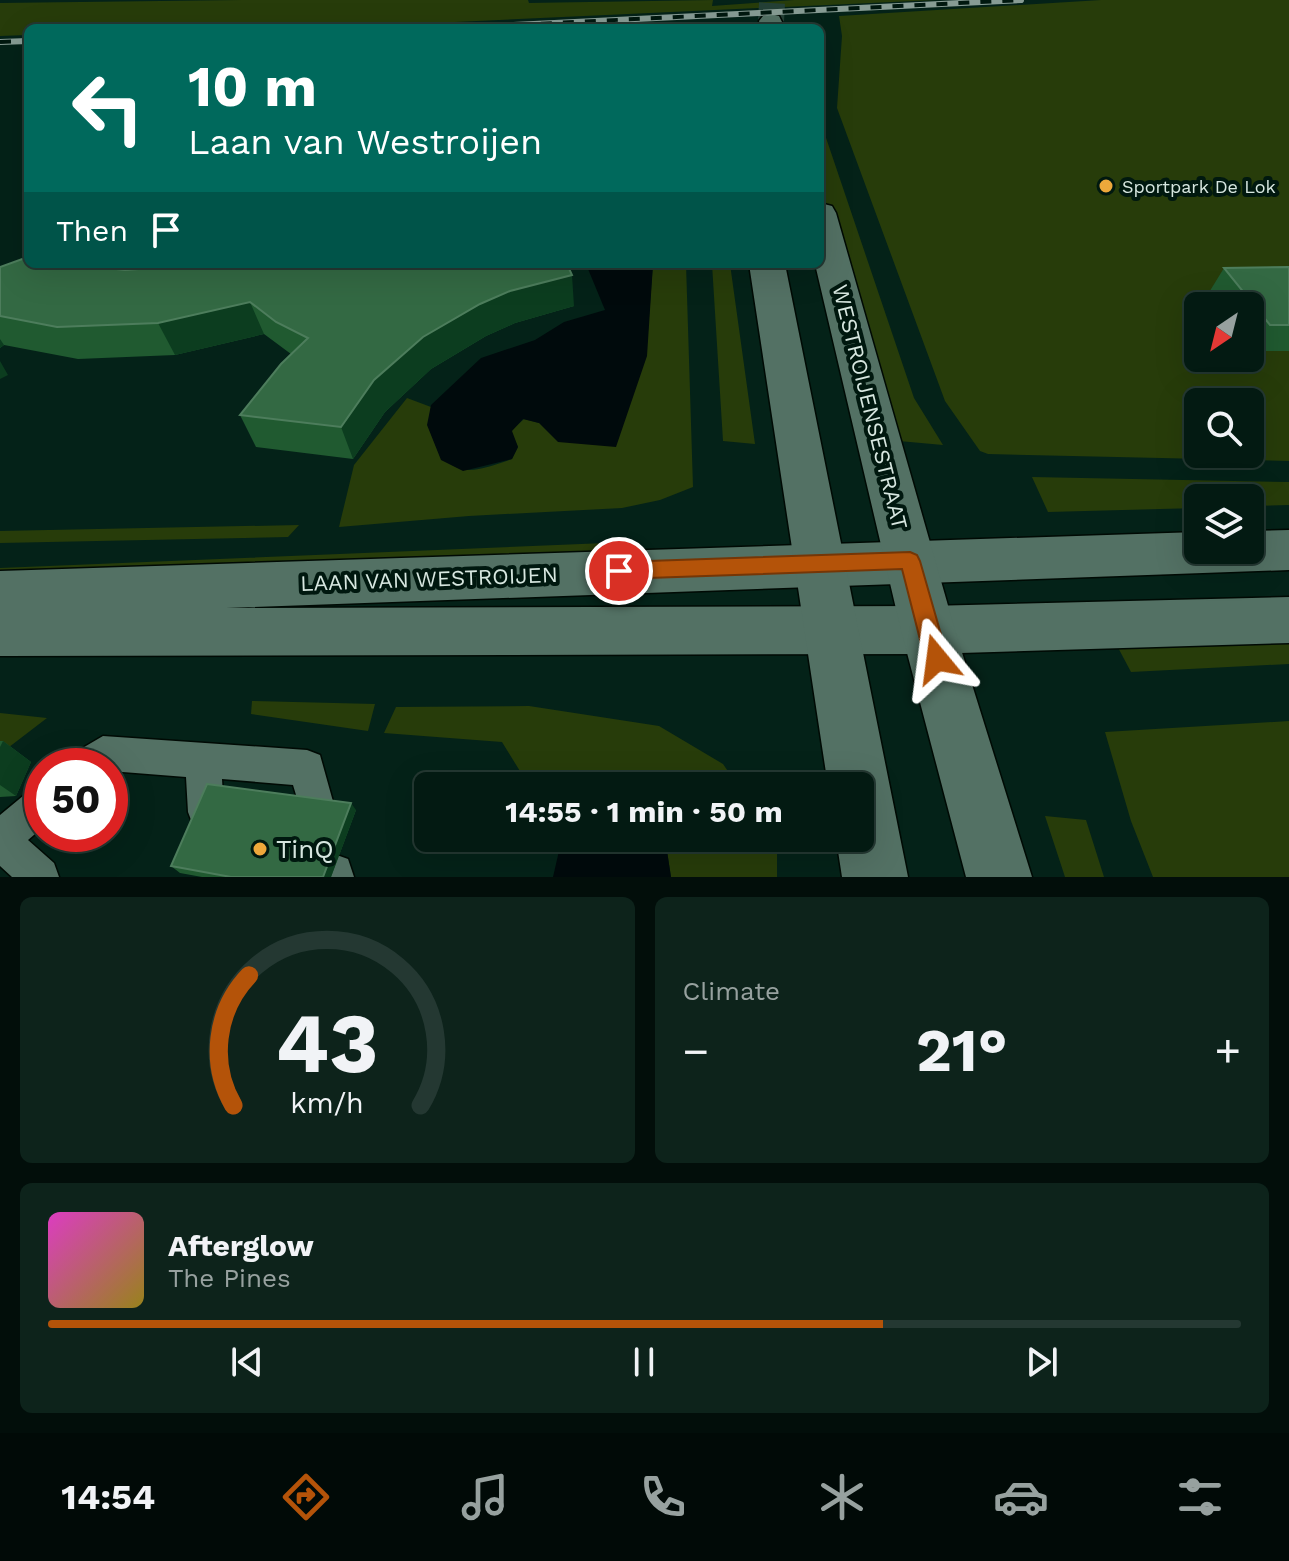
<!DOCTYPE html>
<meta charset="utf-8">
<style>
:root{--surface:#031a12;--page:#0d231b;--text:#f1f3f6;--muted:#97a19f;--line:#243832;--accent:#b45309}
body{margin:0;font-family:"Work Sans",sans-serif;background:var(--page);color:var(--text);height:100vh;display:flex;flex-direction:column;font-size:30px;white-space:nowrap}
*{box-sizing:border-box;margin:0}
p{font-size:26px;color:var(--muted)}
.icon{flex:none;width:44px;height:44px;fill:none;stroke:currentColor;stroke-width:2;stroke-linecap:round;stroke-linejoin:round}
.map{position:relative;height:877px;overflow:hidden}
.panel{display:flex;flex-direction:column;gap:20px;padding:20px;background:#020e0a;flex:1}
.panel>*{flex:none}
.top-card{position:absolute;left:24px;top:24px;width:800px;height:244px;border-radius:12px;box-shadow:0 8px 32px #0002,0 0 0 2px var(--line);background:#00695c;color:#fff;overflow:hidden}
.needle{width:52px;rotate:215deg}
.tools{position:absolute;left:1184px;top:292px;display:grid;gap:16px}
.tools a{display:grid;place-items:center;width:80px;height:80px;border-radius:12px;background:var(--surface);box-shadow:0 8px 32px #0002,0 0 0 2px var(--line);font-size:40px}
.speed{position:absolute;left:24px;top:748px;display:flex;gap:16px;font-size:40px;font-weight:700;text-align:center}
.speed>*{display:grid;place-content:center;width:104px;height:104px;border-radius:50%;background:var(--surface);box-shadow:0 8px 32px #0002,0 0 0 2px var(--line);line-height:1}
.speed .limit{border:12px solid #d22;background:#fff;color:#111}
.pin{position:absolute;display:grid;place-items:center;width:68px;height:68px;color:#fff;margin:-34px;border:4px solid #fff;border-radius:50%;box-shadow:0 2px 8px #0007}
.me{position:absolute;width:88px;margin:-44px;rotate:344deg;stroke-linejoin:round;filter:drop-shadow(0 0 6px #0008)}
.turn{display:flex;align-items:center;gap:28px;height:168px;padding:0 32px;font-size:36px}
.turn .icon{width:104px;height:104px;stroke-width:2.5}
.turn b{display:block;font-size:56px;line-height:68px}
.then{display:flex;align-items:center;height:76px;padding:0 32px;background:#0003;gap:16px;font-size:30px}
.big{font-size:60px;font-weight:700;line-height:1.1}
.panel .tile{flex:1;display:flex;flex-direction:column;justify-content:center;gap:12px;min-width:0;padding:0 28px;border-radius:12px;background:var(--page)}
.panel .dial{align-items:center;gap:0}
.dial svg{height:208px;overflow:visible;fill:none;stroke:var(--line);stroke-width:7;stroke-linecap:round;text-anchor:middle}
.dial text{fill:var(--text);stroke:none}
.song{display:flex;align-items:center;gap:24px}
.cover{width:96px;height:96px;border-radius:12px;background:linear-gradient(135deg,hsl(310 70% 55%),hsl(50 70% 35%))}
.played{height:8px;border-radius:4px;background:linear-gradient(90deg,var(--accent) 70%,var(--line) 70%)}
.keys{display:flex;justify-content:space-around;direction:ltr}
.heat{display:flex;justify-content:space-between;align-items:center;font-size:44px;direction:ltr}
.panel .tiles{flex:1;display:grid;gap:20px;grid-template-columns:1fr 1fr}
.tile:last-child{grid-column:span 2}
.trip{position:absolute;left:414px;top:772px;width:460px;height:80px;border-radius:12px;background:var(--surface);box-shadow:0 8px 32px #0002,0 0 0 2px var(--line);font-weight:700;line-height:80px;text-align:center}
.tabs{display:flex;height:128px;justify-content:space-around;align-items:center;background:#010a07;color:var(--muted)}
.tabs .icon{width:56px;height:56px}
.tabs .current{color:var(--accent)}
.tabs b{font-size:36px;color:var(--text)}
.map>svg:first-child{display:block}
.green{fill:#273c0a;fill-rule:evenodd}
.water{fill:#000a0c}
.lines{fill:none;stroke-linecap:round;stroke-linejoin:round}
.stream{fill:#000a0c;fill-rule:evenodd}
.secondary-tunnel{stroke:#244036;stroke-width:26;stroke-dasharray:26 13;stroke-linecap:butt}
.service-casing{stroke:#000a04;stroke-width:3}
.tertiary-casing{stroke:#000a04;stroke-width:3}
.secondary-casing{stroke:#000a04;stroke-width:3}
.service{fill:#537164;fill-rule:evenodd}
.tertiary{fill:#537164;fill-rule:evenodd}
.secondary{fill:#537164;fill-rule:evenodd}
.rail-casing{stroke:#879c94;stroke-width:6}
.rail{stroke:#00180f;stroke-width:4;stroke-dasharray:11;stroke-linecap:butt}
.wall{fill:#205a30}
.shaded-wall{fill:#0c3d1f}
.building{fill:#336943;stroke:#4d7d5c;stroke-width:2}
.route{fill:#b45309;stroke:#753606;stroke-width:2}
.poi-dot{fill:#eda83b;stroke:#00180f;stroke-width:3}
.labels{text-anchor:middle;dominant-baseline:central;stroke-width:8;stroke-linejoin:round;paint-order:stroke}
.far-poi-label{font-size:18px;fill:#d7e7e0;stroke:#00180f;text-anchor:start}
.street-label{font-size:22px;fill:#d7e7e0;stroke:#00180f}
.near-poi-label{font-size:26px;fill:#d7e7e0;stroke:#00180f;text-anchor:start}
</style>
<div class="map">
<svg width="1289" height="877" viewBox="0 0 1289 877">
<rect width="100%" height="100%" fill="#042218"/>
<path class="green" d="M241,0h287l1,3 184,-3 -1,6 82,-6h142l-591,27 -317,1v7l-28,1v-33z
M1101,0h188v285l-8,5 -84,1 12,15h-11v52h52v-9l39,2v110l-301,-7 -8,-3 -35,-50 -108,-293 5,-72 -3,-20zM1198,402h52v52h-52z
M820,120l94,278 29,47 -44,-4 -79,-254z
M653,264h33l7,223 -33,13 -38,8 -153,8 -130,11 15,-62 53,-67 24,9c-3,16 -2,22 5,37 18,38 43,26 76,15l6,-12 -7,-16 13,-12 15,4 86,-9 21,-57z
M712,264h18l25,180 -32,-3z
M1032,477l257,5v23l-39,1v-8h-52v10l-150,4z
M299,525l-11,12 -288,6v-12z
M630,542v13l-630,22v-9z
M1114,640l175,2v22l-158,8z
M252,701l123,3 -7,27 -117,-17z
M529,706l130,20 64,38 15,22h-202l-13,-10 -21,-34 -118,-9 12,-26z
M0,713l47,5 -47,36z
M1289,721v156h-136l-22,-56 -26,-89z
M1045,816l41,4 18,57h-39z
M665,838h112v39h-106z"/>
<path class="water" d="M586,264h67l-6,92 -31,91 -58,-5 -19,-19 -16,-4 -11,12 6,16 -6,12 -49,12 -22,-11 -14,-35 4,-20 50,-47 54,-18 29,-18 41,-12z
M562,838h103l6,39h-118z"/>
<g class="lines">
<path class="stream" d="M108,264h16l-26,11 -6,-3z"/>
<path class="secondary-tunnel" d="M771,21l1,-18"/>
<defs>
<path id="service" d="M103,736l204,14 13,5 14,50 -5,13 -13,5 -13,-5 -10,-33 -71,-6 2,33 -5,13 -13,5 -13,-5 -5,-13 -2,-35 -76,-6v-5h-41l5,-13z
M42,786v42l-14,12 26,23 5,14h-47l-12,-11v-51l29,-24z
M334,854l14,5 6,18h-38l4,-18z"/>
<path id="tertiary" d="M1289,530v40l-1063,38 702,-2 361,-9v46l-361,11 -928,2v-85l1198,-39v18h52v-19z"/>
<path id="secondary" d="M771,14l8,2 6,12h-24l-2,-7 4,-5z
M820,203l12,3 4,7 119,417 77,247h-66l-65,-247 -86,-366h5z
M749,264h36l123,613h-66l-6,-39h24v-52h-32z"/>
</defs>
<use href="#service" class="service-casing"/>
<use href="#tertiary" class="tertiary-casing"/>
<use href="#secondary" class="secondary-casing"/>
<use href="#service" class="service"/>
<use href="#tertiary" class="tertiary"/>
<use href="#secondary" class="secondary"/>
<defs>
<path id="rail" d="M453,28l568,-28
M0,42l28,-1"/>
</defs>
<use href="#rail" class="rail-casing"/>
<use href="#rail" class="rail"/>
</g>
<path class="wall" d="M76,265l49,5 449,36 -59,17 -29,13 -55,33 -46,43 -32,47 -97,-12 -16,-32 51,-61 -27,-20 -89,21 -97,4 -74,-14 -4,3v-81z
M1289,267v84h-37l-2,-2v-43h-33l-9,-12 16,-26z
M0,741h3l28,21 -15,34 -16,1z
M356,810l-25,67h-129l-22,-4 -9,-7z"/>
<path class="shaded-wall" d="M572,275l2,31 -59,17 -29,13 -55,33 -46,43 -32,47 -12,-32 33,-47 49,-43 57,-33 30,-13z
M250,302l14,32 -89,21 -17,-32z
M0,339l4,6 -4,3z
M0,361l8,14 -8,4z
M3,741l28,21 -15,34 -16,-11v-38z
M351,803l5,7 -25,67h-8z"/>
<path class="building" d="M28,257v7h44l53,6 55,-4 10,-2h377l5,11 -62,16 -30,13 -57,33 -49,43 -33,47 -101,-12 41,-51 27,-26 -32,-16 -26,-20 -92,21 -101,4 -57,-11v-49z
M1289,267v58h-19l-46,-57z
M207,784l144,19 -28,74h-92l-60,-11z"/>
<path class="route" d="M910,552l7,3 3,6 28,98 -3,7 -8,3 -8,-3 -4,-7 -23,-90 -283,10 -7,-2 -3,-6 3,-7 7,-2z"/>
<g class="poi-dot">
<circle cx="1106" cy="186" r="8"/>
<circle cx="260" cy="849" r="8"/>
</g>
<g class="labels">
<g class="far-poi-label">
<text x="1122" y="186">Sportpark De Lok</text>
</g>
<g class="street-label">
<text transform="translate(870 407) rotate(76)">WESTROIJENSESTRAAT</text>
<text transform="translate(429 579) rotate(-2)">LAAN VAN WESTROIJEN</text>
</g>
<g class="near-poi-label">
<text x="276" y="849">TinQ</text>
</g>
</g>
</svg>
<div class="tools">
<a><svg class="needle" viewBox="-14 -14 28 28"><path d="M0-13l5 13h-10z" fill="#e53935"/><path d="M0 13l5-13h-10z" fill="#97a19f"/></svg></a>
<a><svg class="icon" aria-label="search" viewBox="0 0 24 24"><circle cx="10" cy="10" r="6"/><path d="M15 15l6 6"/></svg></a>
<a><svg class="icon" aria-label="layers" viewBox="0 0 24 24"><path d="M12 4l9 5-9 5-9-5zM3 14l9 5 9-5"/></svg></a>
</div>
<div class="speed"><div class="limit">50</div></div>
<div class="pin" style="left:619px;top:571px;background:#d93025"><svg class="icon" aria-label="arrive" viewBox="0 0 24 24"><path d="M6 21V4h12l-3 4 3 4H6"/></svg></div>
<svg class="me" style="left:937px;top:659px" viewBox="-20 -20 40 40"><path d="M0-17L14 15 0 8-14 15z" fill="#b45309" stroke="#fff" stroke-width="4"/></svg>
<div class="trip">14:55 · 1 min · 50 m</div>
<div class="top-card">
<div class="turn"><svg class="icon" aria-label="left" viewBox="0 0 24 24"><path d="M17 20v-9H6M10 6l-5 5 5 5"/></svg><div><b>10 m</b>Laan van Westroijen</div></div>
<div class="then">Then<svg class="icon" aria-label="arrive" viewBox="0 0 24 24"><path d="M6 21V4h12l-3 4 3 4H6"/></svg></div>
</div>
</div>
<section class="panel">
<div class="tiles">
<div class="tile dial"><svg viewBox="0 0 100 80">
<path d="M14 69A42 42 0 1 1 86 69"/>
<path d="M14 69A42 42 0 0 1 20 19" stroke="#b45309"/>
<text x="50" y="56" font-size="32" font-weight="700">43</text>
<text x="50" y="72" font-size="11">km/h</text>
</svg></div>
<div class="tile"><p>Climate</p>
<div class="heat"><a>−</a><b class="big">21°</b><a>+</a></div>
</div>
<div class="tile">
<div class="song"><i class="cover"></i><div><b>Afterglow</b><p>The Pines</p></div></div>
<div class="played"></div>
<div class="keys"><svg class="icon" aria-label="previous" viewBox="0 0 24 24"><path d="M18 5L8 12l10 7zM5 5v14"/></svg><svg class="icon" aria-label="pause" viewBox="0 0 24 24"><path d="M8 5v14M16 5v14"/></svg><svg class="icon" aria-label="next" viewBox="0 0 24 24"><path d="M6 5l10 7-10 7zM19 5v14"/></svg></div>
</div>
</div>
</section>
<nav class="tabs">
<b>14:54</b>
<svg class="icon current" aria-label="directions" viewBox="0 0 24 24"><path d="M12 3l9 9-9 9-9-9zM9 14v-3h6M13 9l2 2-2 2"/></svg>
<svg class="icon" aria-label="music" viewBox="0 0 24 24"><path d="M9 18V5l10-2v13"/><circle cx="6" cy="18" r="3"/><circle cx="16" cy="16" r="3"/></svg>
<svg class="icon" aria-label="phone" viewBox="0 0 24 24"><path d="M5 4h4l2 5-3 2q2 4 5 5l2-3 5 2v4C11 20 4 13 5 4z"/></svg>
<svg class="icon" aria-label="climate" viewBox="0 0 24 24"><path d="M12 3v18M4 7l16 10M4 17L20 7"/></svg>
<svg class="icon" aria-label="car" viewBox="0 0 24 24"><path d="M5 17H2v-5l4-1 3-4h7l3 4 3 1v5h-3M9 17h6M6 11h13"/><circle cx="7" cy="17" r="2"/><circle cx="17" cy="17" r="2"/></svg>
<svg class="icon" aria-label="filters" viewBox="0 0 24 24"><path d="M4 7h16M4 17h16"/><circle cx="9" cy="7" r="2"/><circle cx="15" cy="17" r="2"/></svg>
</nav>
